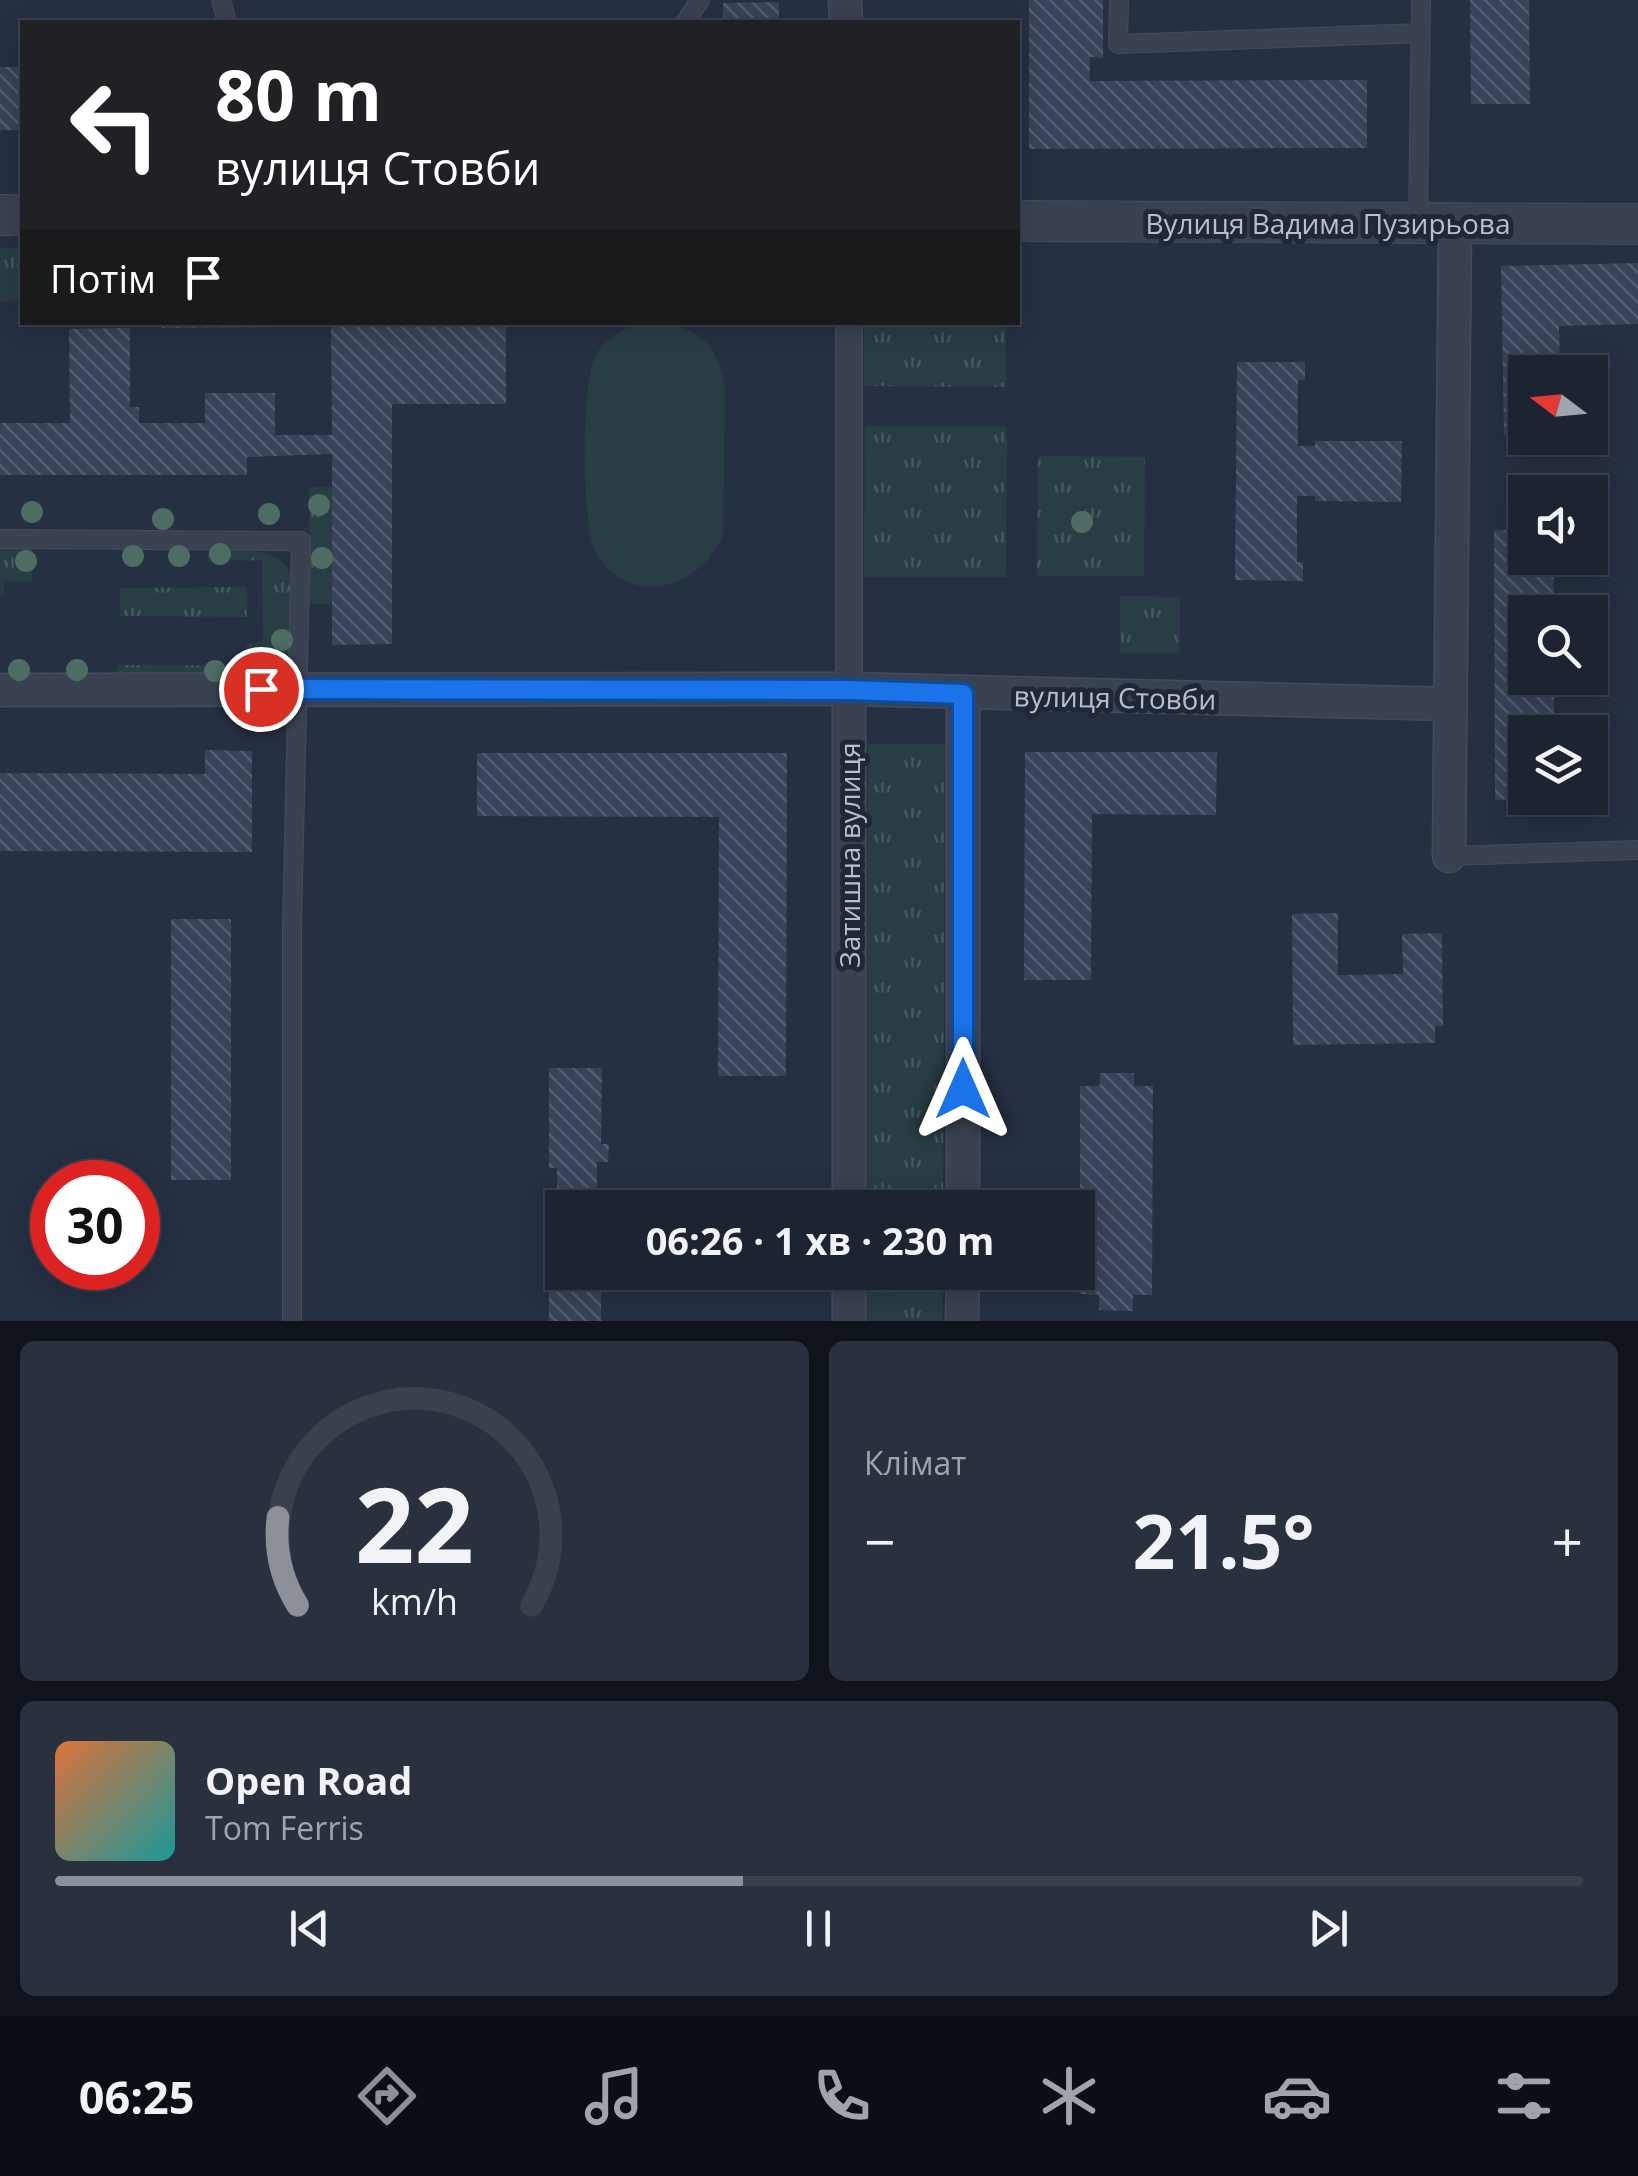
<!DOCTYPE html>
<html lang="uk">
<meta charset="utf-8">
<style>
:root{--surface:#1c2432;--page:#29303e;--text:#f1f3f6;--muted:#a0a4ac;--line:#3a414d;--accent:#8c9099}
body{margin:0;font-family:"Open Sans",sans-serif;background:var(--page);color:var(--text);height:100vh;display:flex;flex-direction:column;font-size:38px;white-space:nowrap}
*{box-sizing:border-box;margin:0}
p{font-size:32px;color:var(--muted)}
.icon{flex:none;width:55px;height:55px;fill:none;stroke:currentColor;stroke-width:2;stroke-linecap:round;stroke-linejoin:round}
.map{position:relative;height:1321px;overflow:hidden}
.panel{display:flex;flex-direction:column;gap:20px;padding:20px;background:#0f141c;flex:1}
.panel>*{flex:none}
.guide{position:absolute;left:20px;top:20px;width:1000px;height:305px;border-radius:0px;box-shadow:0 5px 25px #0003,0 0 0 2px var(--line);background:#202124;color:#fff;overflow:hidden}
.needle{width:65px;rotate:286deg}
.fabs{position:absolute;left:1508px;top:355px;display:grid;gap:20px}
.fabs a{display:grid;place-items:center;width:100px;height:100px;border-radius:0px;background:var(--surface);box-shadow:0 5px 25px #0003,0 0 0 2px var(--line);font-size:50px}
.speed{position:absolute;left:30px;top:1160px;display:flex;gap:20px;font-size:50px;font-weight:700;text-align:center}
.speed>*{display:grid;place-content:center;width:130px;height:130px;border-radius:50%;background:var(--surface);box-shadow:0 5px 25px #0003,0 0 0 2px var(--line);line-height:1}
.speed .limit{border:15px solid #d22;background:#fff;color:#111}
.pin{position:absolute;display:grid;place-items:center;width:85px;height:85px;color:#fff;margin:-42px;border:5px solid #fff;border-radius:50%;box-shadow:0 2px 10px #0007}
.me{position:absolute;width:110px;margin:-55px;rotate:0deg;stroke-linejoin:round;filter:drop-shadow(0 0 8px #0008)}
.turn{display:flex;align-items:center;gap:35px;height:210px;padding:0 30px;font-size:45px}
.turn .icon{width:130px;height:130px;stroke-width:2.5}
.turn b{display:block;font-size:70px;line-height:85px}
.then{display:flex;align-items:center;height:95px;padding:0 30px;background:#0003;gap:20px;font-size:38px}
.big{font-size:75px;font-weight:700;line-height:1.1}
.panel .widget{flex:1;display:flex;flex-direction:column;justify-content:center;gap:15px;min-width:0;padding:0 35px;border-radius:15px;background:var(--page)}
.panel .dial{align-items:center;gap:0}
.dial svg{height:260px;overflow:visible;fill:none;stroke:var(--line);stroke-width:7;stroke-linecap:round;text-anchor:middle}
.dial text{fill:var(--text);stroke:none}
.song{display:flex;align-items:center;gap:30px}
.cover{width:120px;height:120px;border-radius:15px;background:linear-gradient(135deg,hsl(20 70% 55%),hsl(180 70% 35%))}
.played{height:10px;border-radius:5px;background:linear-gradient(90deg,var(--accent) 45%,var(--line) 45%)}
.keys{display:flex;justify-content:space-around;direction:ltr}
.heat{display:flex;justify-content:space-between;align-items:center;font-size:55px;direction:ltr}
.panel .tiles{flex:1;display:grid;gap:20px;grid-template-columns:1fr 1fr}
.widget:last-child{grid-column:span 2}
.trip{position:absolute;left:545px;top:1190px;width:550px;height:100px;border-radius:0px;background:var(--surface);box-shadow:0 5px 25px #0003,0 0 0 2px var(--line);font-weight:700;line-height:100px;text-align:center}
.menu{display:flex;height:160px;justify-content:space-around;align-items:center;background:#0b0e14;color:var(--muted)}
.menu .icon{width:70px;height:70px}
.menu .selected{color:var(--accent)}
.menu b{font-size:45px;color:var(--text)}
.map>svg:first-child{display:block}
.grass{fill:url(#grass-tufts)}
.garden{fill:#283e44}
.building{fill:url(#building-back-hatch)}
.lines{fill:none;stroke-linecap:round;stroke-linejoin:round}
.service-casing{stroke:#444b5c;stroke-width:20}
.pedestrian-casing{stroke:#444b5c;stroke-width:28}
.minor-casing{stroke:#444b5c;stroke-width:35}
.tertiary-casing{stroke:#444b5c;stroke-width:42}
.service{stroke:#3a4252;stroke-width:18}
.pedestrian{stroke:#3a4252;stroke-width:25}
.minor{stroke:#3a4252;stroke-width:32}
.tertiary{stroke:#3a4252;stroke-width:40}
.tree{fill:#4e6c63}
.route-casing{stroke:#114b97;stroke-width:25}
.route{stroke:#1a73e8;stroke-width:18}
.labels{text-anchor:middle;dominant-baseline:central;stroke-width:10;stroke-linejoin:round;paint-order:stroke}
.street-label{font-size:28px;fill:#b8becc;stroke:#1f2738}
</style>
<div class="map">
<svg width="1638" height="1321" viewBox="0 0 1638 1321">
<defs>
<pattern id="grass-tufts" width="24" height="20" patternUnits="userSpaceOnUse" patternTransform="scale(2.5)"><rect width="24" height="20" fill="#283e44"/><path d="M3 7l-1-3M5 7V3M7 7l1-3M15 17l-1-3M17 17v-4M19 17l1-3" fill="none" stroke="#45585e"/></pattern>
<pattern id="building-back-hatch" width="6" height="6" patternUnits="userSpaceOnUse" patternTransform="scale(2.5)"><rect width="6" height="6" fill="#384359"/><path d="M-1 5l2 2M0 0l6 6M5-1l2 2" fill="none" stroke="#535c70"/></pattern>
</defs>
<rect width="100%" height="100%" fill="#263043"/>
<path class="grass" d="M0,248l22,1v51l-22,1z
M864,323h142v64l-142,-1z
M865,426l142,1 -1,150h-142z
M1038,456l107,1 -1,119h-107z
M309,487h23v118l-22,-2z
M0,548h33l-1,34 -28,-1v13l-4,1z
M208,549c100,1 85,15 83,104h-46v-10l18,-1 -1,-82 -54,1z
M247,587v30l-127,-1v-28z
M1120,596l60,1v56h-60z
M117,665l168,1 -9,10h-160z
M868,744h77l-2,463h-77z
M865,1273h78l-1,48h-77z"/>
<path class="garden" d="M637,323c50,-3 82,13 88,67l-2,145c-23,54 -93,75 -127,18 -15,-26 -15,-172 0,-198 9,-16 24,-25 41,-32z"/>
<path class="building" d="M1029,0h74v58l-13,-1v24l277,-1v68l-338,1z
M1470,0h59l1,104h-59z
M779,2v20h-56v-19z
M0,67h22v63h-22z
M1638,263v61l-79,2 1,46h-35v63h-21l-3,-169z
M162,322h113v5l-113,1z
M331,322h175v82h-114v240l-60,1v-191l-85,3v18h-247v-52h70l-1,-94 61,-1v79h9v16h66v-30h70v42h57z
M1237,362h68v18h-7v66h17v-5h87l-1,61 -86,-1v-5h-18v66h6v19l-68,-1z
M1494,530h31v28h28l1,54h-29v66h29v54h-29v67l-30,1z
M205,750l47,1v101l-252,-1v-78l205,1z
M1025,752h192l-1,63 -124,-1 -1,166h-67z
M477,753h310l-1,323h-68l1,-259 -242,-1z
M1338,913v62l65,-1 -1,-40 40,-1 1,93h-8v17l-142,2 -1,-131z
M171,919h60v261h-60z
M549,1068h53l-1,76h8l-1,18h-11v46h-35v64h39v49h-52v-102h8v-51h-8z
M1100,1073h34v13h19l-1,209h-19v16l-34,-1v-15l-19,-1v-208h20z"/>
<g class="lines">
<defs>
<path id="service" d="M221,0l6,22
M1119,0l-1,44 303,-11
M685,22l15,-22
M1418,223l3,-223
M0,539l301,2 -9,382v398
M1449,856l189,-6"/>
<path id="pedestrian" d="M849,322v367"/>
<path id="minor" d="M845,0l1,22
M0,690l849,-1 602,15
M1449,856l6,-633
M849,1208v-519
M963,1208v-514
M849,1321v-49
M962,1321l1,-49"/>
<path id="tertiary" d="M0,215h22
M1018,221l620,3"/>
</defs>
<use href="#service" class="service-casing"/>
<use href="#pedestrian" class="pedestrian-casing"/>
<use href="#minor" class="minor-casing"/>
<use href="#tertiary" class="tertiary-casing"/>
<use href="#service" class="service"/>
<use href="#pedestrian" class="pedestrian"/>
<use href="#minor" class="minor"/>
<use href="#tertiary" class="tertiary"/>
</g>
<g class="tree">
<circle cx="319" cy="505" r="11"/>
<circle cx="32" cy="512" r="11"/>
<circle cx="269" cy="514" r="11"/>
<circle cx="163" cy="519" r="11"/>
<circle cx="1082" cy="522" r="11"/>
<circle cx="220" cy="554" r="11"/>
<circle cx="133" cy="556" r="11"/>
<circle cx="179" cy="556" r="11"/>
<circle cx="322" cy="558" r="11"/>
<circle cx="26" cy="561" r="11"/>
<circle cx="282" cy="640" r="11"/>
<circle cx="19" cy="670" r="11"/>
<circle cx="77" cy="670" r="11"/>
<circle cx="215" cy="671" r="11"/>
</g>
<g class="lines">
<defs>
<path id="route" d="M261,689l588,1 114,4v395"/>
</defs>
<use href="#route" class="route-casing"/>
<use href="#route" class="route"/>
</g>
<g class="labels">
<g class="street-label">
<text x="1328" y="223">Вулиця Вадима Пузирьова</text>
<text transform="translate(1115 697) rotate(1)">вулиця Стовби</text>
<text transform="translate(849 855) rotate(-90)">Затишна вулиця</text>
</g>
</g>
</svg>
<div class="fabs">
<a><svg class="needle" viewBox="-14 -14 28 28"><path d="M0-13l5 13h-10z" fill="#e53935"/><path d="M0 13l5-13h-10z" fill="#a0a4ac"/></svg></a>
<a><svg class="icon" aria-label="sound" viewBox="0 0 24 24"><path d="M4 9h4l5-4v14l-5-4H4zM17 9q2 3 0 6"/></svg></a>
<a><svg class="icon" aria-label="search" viewBox="0 0 24 24"><circle cx="10" cy="10" r="6"/><path d="M15 15l6 6"/></svg></a>
<a><svg class="icon" aria-label="layers" viewBox="0 0 24 24"><path d="M12 4l9 5-9 5-9-5zM3 14l9 5 9-5"/></svg></a>
</div>
<div class="speed"><div class="limit">30</div></div>
<div class="pin" style="left:261px;top:689px;background:#d93025"><svg class="icon" aria-label="arrive" viewBox="0 0 24 24"><path d="M6 21V4h12l-3 4 3 4H6"/></svg></div>
<svg class="me" style="left:963px;top:1089px" viewBox="-20 -20 40 40"><path d="M0-17L14 15 0 8-14 15z" fill="#1a73e8" stroke="#fff" stroke-width="4"/></svg>
<div class="trip">06:26 · 1 хв · 230 m</div>
<div class="guide">
<div class="turn"><svg class="icon" aria-label="left" viewBox="0 0 24 24"><path d="M17 20v-9H6M10 6l-5 5 5 5"/></svg><div><b>80 m</b>вулиця Стовби</div></div>
<div class="then">Потім<svg class="icon" aria-label="arrive" viewBox="0 0 24 24"><path d="M6 21V4h12l-3 4 3 4H6"/></svg></div>
</div>
</div>
<section class="panel">
<div class="tiles">
<div class="widget dial"><svg viewBox="0 0 100 80">
<path d="M14 69A42 42 0 1 1 86 69"/>
<path d="M14 69A42 42 0 0 1 8 42" stroke="#8c9099"/>
<text x="50" y="56" font-size="32" font-weight="700">22</text>
<text x="50" y="72" font-size="11">km/h</text>
</svg></div>
<div class="widget"><p>Клімат</p>
<div class="heat"><a>−</a><b class="big">21.5°</b><a>+</a></div>
</div>
<div class="widget">
<div class="song"><i class="cover"></i><div><b>Open Road</b><p>Tom Ferris</p></div></div>
<div class="played"></div>
<div class="keys"><svg class="icon" aria-label="previous" viewBox="0 0 24 24"><path d="M18 5L8 12l10 7zM5 5v14"/></svg><svg class="icon" aria-label="pause" viewBox="0 0 24 24"><path d="M8 5v14M16 5v14"/></svg><svg class="icon" aria-label="next" viewBox="0 0 24 24"><path d="M6 5l10 7-10 7zM19 5v14"/></svg></div>
</div>
</div>
</section>
<nav class="menu">
<b>06:25</b>
<svg class="icon selected" aria-label="directions" viewBox="0 0 24 24"><path d="M12 3l9 9-9 9-9-9zM9 14v-3h6M13 9l2 2-2 2"/></svg>
<svg class="icon" aria-label="music" viewBox="0 0 24 24"><path d="M9 18V5l10-2v13"/><circle cx="6" cy="18" r="3"/><circle cx="16" cy="16" r="3"/></svg>
<svg class="icon" aria-label="phone" viewBox="0 0 24 24"><path d="M5 4h4l2 5-3 2q2 4 5 5l2-3 5 2v4C11 20 4 13 5 4z"/></svg>
<svg class="icon" aria-label="climate" viewBox="0 0 24 24"><path d="M12 3v18M4 7l16 10M4 17L20 7"/></svg>
<svg class="icon" aria-label="car" viewBox="0 0 24 24"><path d="M5 17H2v-5l4-1 3-4h7l3 4 3 1v5h-3M9 17h6M6 11h13"/><circle cx="7" cy="17" r="2"/><circle cx="17" cy="17" r="2"/></svg>
<svg class="icon" aria-label="filters" viewBox="0 0 24 24"><path d="M4 7h16M4 17h16"/><circle cx="9" cy="7" r="2"/><circle cx="15" cy="17" r="2"/></svg>
</nav>
